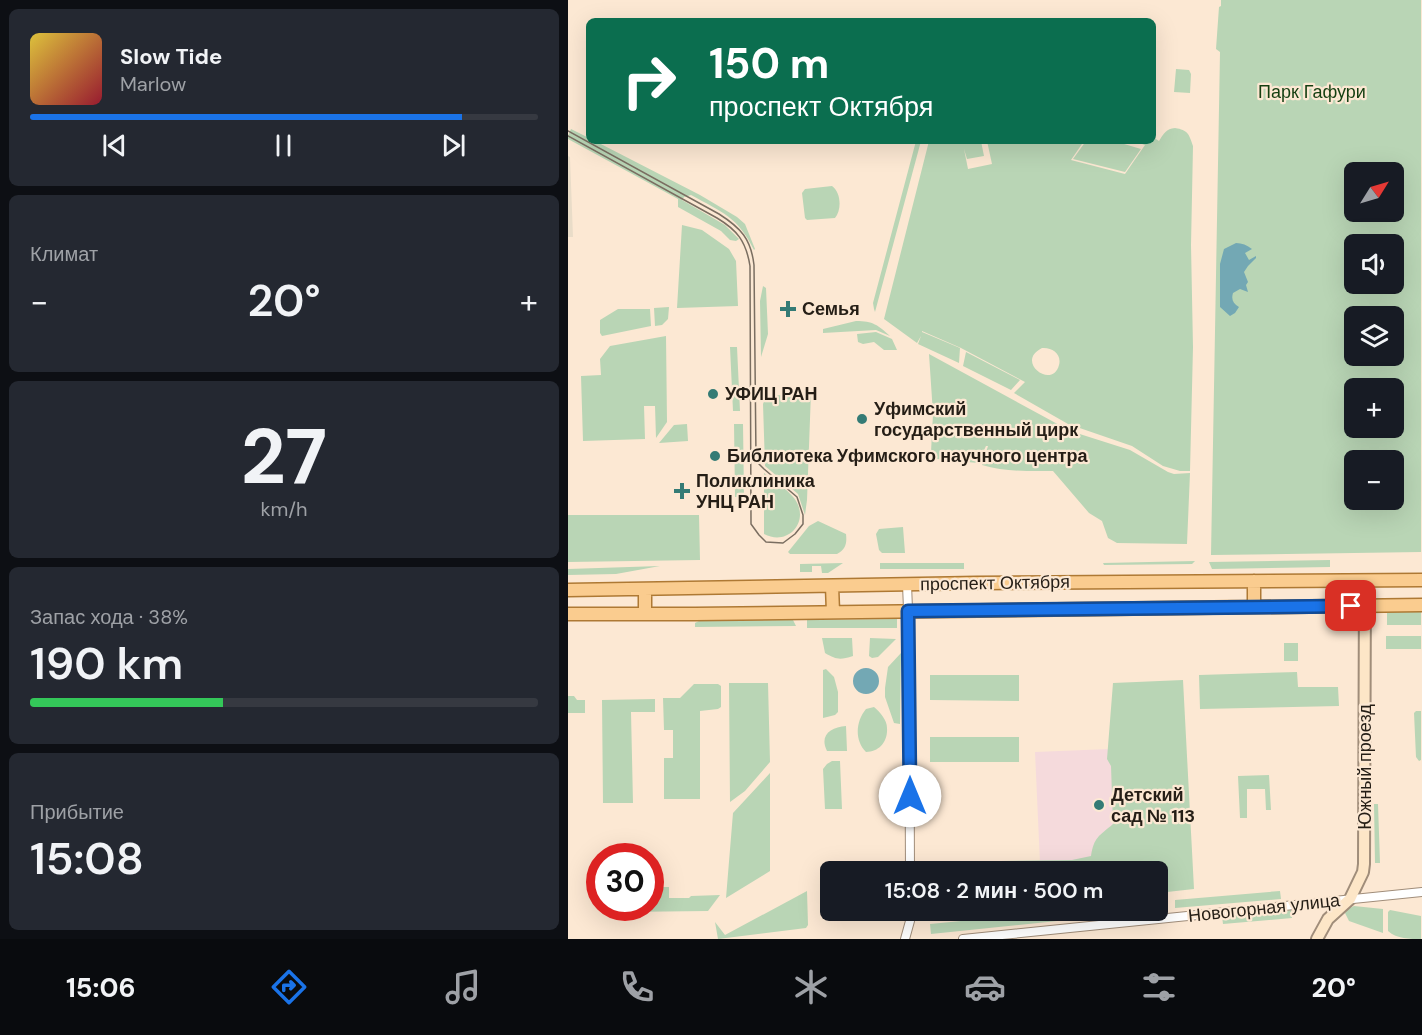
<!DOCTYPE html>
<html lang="ru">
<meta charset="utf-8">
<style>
:root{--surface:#171b24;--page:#242831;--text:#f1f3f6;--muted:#9ea1a6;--line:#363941;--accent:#1a73e8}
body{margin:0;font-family:"DM Sans",sans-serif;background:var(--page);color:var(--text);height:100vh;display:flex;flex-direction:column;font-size:22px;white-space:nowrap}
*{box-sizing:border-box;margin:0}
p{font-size:20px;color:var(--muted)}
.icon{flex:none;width:33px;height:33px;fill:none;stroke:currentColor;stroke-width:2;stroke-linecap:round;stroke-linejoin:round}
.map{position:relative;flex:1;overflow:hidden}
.panel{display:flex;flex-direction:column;gap:9px;padding:9px;background:#0d0f14;width:568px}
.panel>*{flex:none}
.banner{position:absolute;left:18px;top:18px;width:570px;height:126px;border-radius:9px;box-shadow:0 6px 24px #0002;background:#0b6e4f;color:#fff;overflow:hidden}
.needle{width:39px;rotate:53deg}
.buttons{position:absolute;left:776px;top:162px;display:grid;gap:12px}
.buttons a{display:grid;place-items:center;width:60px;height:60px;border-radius:9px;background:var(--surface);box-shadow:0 6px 24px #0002;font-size:30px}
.speed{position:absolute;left:18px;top:843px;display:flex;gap:12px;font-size:30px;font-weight:700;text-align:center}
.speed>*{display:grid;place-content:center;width:78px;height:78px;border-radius:50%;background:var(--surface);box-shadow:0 6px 24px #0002;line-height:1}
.speed .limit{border:9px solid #d22;background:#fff;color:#111}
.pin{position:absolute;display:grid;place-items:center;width:51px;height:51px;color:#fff;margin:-26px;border-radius:12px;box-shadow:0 3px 9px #0006}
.me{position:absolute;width:66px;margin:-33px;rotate:0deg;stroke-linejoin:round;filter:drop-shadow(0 0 4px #0008)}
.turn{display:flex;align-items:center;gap:21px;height:126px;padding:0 24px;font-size:27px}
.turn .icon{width:78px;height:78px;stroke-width:2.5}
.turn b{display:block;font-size:42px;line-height:51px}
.big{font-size:45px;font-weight:600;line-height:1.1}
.panel .widget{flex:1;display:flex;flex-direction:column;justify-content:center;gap:9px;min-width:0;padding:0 21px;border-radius:9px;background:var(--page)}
.panel .dial{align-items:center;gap:0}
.dial b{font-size:78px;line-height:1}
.song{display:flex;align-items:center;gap:18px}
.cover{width:72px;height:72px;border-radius:9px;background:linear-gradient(135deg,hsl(50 70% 55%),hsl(350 70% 35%))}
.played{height:6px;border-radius:3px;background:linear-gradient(90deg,var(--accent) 85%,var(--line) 85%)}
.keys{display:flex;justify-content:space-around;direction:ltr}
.heat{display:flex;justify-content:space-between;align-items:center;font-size:33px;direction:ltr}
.charge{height:9px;border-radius:4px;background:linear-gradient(90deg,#34c759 38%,var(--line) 0)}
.trip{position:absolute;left:252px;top:861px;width:348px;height:60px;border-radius:9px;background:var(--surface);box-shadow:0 6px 24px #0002;font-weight:600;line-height:60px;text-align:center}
.menu{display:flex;height:96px;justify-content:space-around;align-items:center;background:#090b0e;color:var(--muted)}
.menu .icon{width:42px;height:42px}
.menu .current{color:var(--accent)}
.menu b{font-size:27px;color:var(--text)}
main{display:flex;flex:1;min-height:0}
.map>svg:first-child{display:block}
.commercial{fill:#e9dcc8}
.education{fill:#f5dadc}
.green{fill:#b9d5b5;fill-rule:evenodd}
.water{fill:#73a8b4}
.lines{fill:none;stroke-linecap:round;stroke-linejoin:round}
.street-casing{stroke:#a08d7a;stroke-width:10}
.secondary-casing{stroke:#a08d7a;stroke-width:14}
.primary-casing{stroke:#ae7934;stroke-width:15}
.street{stroke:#fff;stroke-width:8}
.secondary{stroke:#fde6c7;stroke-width:10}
.primary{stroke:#facc8f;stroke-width:12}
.tram{stroke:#7a6e61;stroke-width:1.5}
.route-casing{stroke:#114b97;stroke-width:15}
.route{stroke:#1a73e8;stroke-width:10}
.poi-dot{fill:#347b75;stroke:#fce8d3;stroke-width:2}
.labels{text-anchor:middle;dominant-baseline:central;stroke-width:4.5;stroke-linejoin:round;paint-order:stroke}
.park-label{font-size:18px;fill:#143f11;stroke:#fce8d3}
.poi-label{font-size:18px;font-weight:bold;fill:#251e16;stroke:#fce8d3;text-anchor:start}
.street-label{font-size:18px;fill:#251e16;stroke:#fce8d3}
</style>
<main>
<section class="panel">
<div class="widget">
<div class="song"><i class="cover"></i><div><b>Slow Tide</b><p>Marlow</p></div></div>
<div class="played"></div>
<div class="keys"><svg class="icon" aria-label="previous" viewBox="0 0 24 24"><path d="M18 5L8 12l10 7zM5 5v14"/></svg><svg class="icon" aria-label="pause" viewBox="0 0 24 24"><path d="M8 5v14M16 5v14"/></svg><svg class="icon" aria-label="next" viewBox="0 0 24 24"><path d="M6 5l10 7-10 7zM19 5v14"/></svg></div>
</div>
<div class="widget"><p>Климат</p>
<div class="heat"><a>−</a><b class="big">20°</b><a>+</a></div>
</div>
<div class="widget dial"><b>27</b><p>km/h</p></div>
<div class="widget"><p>Запас хода · 38%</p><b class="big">190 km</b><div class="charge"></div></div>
<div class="widget"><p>Прибытие</p><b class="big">15:08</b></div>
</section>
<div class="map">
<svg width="854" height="939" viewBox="0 0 854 939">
<rect width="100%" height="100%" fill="#fce8d3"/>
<path class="commercial" d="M0,156l2,1 3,80h-5z"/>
<path class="education" d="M591,747l5,111 -124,5 -5,-111z"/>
<path class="green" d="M653,0h200v552l-210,3 9,-503 -4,-3 3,-42 2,-1zM786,172h39v40h-39zM786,244h39v40h-39zM786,316h39v40h-39zM786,388h39v40h-39zM786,460h39v40h-39z
M608,69l13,1 2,4 -1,19 -16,-1z
M607,128c13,2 14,6 18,18l-2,99 2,102 -3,124h-10l-17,-5 -31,-20 -64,-22 -54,-31 11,-11 -64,-34 -39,-17v1l38,16 -1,15 -41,-19 3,-8 -4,7 -33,-24 45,-178h52l3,15 -17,3 -3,-10 4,20 24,-5 -5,-23h97l-13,19 54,14 20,-29 -12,-4h20v-4l6,4c5,-8 7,-12 16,-13zM474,348c10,-1 20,6 17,17 -6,25 -45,-3 -17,-17z
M3,129l18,9v3h6l105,54 37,22 8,7 10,25 -1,1c-16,-33 -32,-38 -63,-55l-7,2 -2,3 43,25 14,14 -3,2 -6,-1 -9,-9 -43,-24v-8l-110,-60v-3z
M348,141h5l-46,171 -1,-3 -1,-6z
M518,141h28l27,8 -16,23 -52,-13z
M264,186c9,6 10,24 3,32l-28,2 -2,-2 -3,-25 3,-4z
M114,225l20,5 27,19 7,12 2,45 -61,2z
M195,286l3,2 2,46 -7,23 -1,-56z
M101,307l-1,12 -6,6 -7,1 -1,-18z
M50,309h32l1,17 -49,10 -2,-3v-13z
M288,321c17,0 22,4 34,15l-14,-6 -53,3v-4z
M308,332l16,7 5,11h-13l-10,-8 -11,2 -5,-2 -1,-8z
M98,336l1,86 -11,16 -1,-32h-11l1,33 -62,2 -2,-65 20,-1 -1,-16 10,-13z
M162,347h7l3,64h-7z
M398,352l54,28 -9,10 -48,-24z
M361,354l134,73 1,2 66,21 38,22 6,2 16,-1 -3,71 -70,-1 -9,-5 -6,-17 -13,-8 -36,-42c-23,0 -49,1 -71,-6l6,-19h-2l-8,17 -41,-4 -4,-3 -2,-4 2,-38z
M243,392l-4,108 -2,15 -7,-21 -33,-28 -2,-62 2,-5 7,-3z
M119,424l1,17 -29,2 15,-18z
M166,424h9l1,73h-9z
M196,473c9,7 23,16 30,25 17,22 -5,49 -30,36z
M0,515h131l1,45 -132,2z
M250,521l28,13c1,9 0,15 -9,20h-47l-2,-2 21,-26z
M335,527l2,26h-23l-3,-3 -3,-16 3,-5z
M762,560v7l-118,2 -3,-7z
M627,561l-3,3 -88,1 -1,-2z
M275,563l-15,10h-6l-1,-7h-9v6h-12v-8z
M312,563h84v6h-84z
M92,566l-44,8 -48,1v-6z
M819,612h34v13h-34z
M329,619v9h-90v-8z
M225,620l3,6 -101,1v-4l4,-2z
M818,636h35v13h-35z
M254,638h30l1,18c-13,4 -16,4 -28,-3z
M302,638l26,1 -18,18 -6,1 -3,-2z
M716,643h14v18h-14z
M333,653l-1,71 -6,-1 -9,-26v-9l3,-21z
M258,669l8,8 4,15v20l-3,3 -12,3v-48z
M729,672l1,15h40l1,19 -139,3 -1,-34z
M362,675h89v26l-89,-1z
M615,680l11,209 -36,4v-21l-229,-1v-9l143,-2 19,-4c3,-19 8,-20 22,-32l-2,-58 -4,-7 6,-76z
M161,683h39l2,79 -25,29 -15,11z
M126,684h24l3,2v21l-3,2 -18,2v88h-36v-41h9v-28h-9l-1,-32h17z
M0,696h6l3,4h8v13h-17z
M87,699v13h-24l2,91h-30l-1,-103z
M306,707c6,5 13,13 13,21 1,14 -8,24 -21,24 -12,-12 -10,-31 0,-43z
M848,711h5v49l-2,1 -3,-4 -2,-44z
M278,726l1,25h-20c-8,-16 4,-24 19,-25z
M362,737h89v25h-89z
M264,761h8l2,48h-17l-2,-40 4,-5z
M202,773v98l-44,27 7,-85z
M701,775l2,35h-5l-1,-21h-18v29h-7l-2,-42z
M806,804h4l2,59h-5z
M83,887h18v11h20l2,-2 29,-1 -12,16 -86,1v-4h28z
M239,891l1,34 -2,3 -88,11 -3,-17 10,13z
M712,891l1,8 -106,9v-8z
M595,900l1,10 -233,24 -1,-10 133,-13 95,-1v-9z
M786,906l29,3v24l-34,-12 -4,-8 3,-4z
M723,910l1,8 -69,6 -1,-8z
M822,910l31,6v23c-11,0 -24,0 -33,-8v-19z"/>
<path class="water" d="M668,243c6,0 11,2 16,6l-7,4 4,7 7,-4v2l-8,8 -4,6 4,10 -2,3 2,7 -8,-3 -7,4c-2,6 0,11 6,14l-4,6 -5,3 -10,-9v-43l4,-15z
M285 681a13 13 0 1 1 26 0a13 13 0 1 1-26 0Z"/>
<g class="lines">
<defs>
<path id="street" d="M339,584l2,51 1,237
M337,939l5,-18v-11
M395,939l459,-47"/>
<path id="secondary" d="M749,939l11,-20 22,-20 13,-27 1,-8 1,-284"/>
<path id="primary" d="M264,586l1,26
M77,589v25
M0,590l409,-7 445,-3
M686,607v-26
M0,614h127l727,-9"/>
</defs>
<use href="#street" class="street-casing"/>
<use href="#secondary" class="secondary-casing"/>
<use href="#primary" class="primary-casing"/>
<use href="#street" class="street"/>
<use href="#secondary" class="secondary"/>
<use href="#primary" class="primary"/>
<path class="tram" d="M0,131l151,83c22,14 32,25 35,51l2,193 2,5 6,6 33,28 6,18v9l-8,10 -12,9 -17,-1 -7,-7 -8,-11 -1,-258c-4,-25 -13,-36 -33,-48l-149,-82"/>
</g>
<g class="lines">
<defs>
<path id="route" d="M342,796l-2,-185 443,-5"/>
</defs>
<use href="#route" class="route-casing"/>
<use href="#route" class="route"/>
</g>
<g class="poi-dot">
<path d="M217 300h6v6h6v6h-6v6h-6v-6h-6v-6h6z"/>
<circle cx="145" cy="394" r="6"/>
<circle cx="294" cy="419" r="6"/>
<circle cx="147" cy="456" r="6"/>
<path d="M111 482h6v6h6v6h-6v6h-6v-6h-6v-6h6z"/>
<circle cx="531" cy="805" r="6"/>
</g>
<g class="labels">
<g class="park-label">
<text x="744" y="92">Парк Гафури</text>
</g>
<g class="poi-label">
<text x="234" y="309">Семья</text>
<text x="157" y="394">УФИЦ РАН</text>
<text x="306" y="409">Уфимский<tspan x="306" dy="21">государственный цирк</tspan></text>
<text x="159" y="456">Библиотека Уфимского научного центра</text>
<text x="128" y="481">Поликлиника<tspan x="128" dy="21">УНЦ РАН</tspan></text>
<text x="543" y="795">Детский<tspan x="543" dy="21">сад № 113</tspan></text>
</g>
<g class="street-label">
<text transform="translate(427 583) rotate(-1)">проспект Октября</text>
<text transform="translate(797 767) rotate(-90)">Южный проезд</text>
<text transform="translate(696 908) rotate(-6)">Новогорная улица</text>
</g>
</g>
</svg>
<div class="buttons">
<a><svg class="needle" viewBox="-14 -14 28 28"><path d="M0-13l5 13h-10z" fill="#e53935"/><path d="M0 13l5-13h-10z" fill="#9ea1a6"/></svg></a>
<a><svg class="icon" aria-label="sound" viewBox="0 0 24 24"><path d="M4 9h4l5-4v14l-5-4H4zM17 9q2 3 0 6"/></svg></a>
<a><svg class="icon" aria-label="layers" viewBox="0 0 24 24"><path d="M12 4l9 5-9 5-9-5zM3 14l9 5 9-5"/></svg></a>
<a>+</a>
<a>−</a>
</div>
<div class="speed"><div class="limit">30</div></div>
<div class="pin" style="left:783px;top:606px;background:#d93025"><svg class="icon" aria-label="arrive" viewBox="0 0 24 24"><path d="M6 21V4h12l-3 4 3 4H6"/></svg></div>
<svg class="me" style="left:342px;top:796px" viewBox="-20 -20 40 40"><circle r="19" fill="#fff"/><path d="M0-13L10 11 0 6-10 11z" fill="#1a73e8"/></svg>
<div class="trip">15:08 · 2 мин · 500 m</div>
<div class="banner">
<div class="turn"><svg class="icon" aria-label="right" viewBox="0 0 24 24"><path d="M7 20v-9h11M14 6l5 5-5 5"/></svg><div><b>150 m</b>проспект Октября</div></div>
</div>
</div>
</main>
<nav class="menu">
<b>15:06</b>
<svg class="icon current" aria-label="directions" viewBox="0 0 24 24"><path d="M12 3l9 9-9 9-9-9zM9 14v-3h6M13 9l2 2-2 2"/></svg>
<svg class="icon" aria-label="music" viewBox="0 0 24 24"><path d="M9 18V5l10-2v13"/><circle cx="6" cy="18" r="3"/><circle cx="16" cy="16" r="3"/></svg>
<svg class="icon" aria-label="phone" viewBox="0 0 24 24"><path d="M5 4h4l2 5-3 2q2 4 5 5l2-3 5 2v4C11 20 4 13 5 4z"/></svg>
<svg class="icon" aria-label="climate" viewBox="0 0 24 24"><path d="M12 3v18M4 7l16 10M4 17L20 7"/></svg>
<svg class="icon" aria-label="car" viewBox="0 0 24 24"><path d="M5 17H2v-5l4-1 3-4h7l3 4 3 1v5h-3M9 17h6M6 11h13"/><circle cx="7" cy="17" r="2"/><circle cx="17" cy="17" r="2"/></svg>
<svg class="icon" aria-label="filters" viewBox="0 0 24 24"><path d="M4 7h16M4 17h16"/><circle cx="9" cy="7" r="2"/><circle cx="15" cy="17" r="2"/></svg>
<b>20°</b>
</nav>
